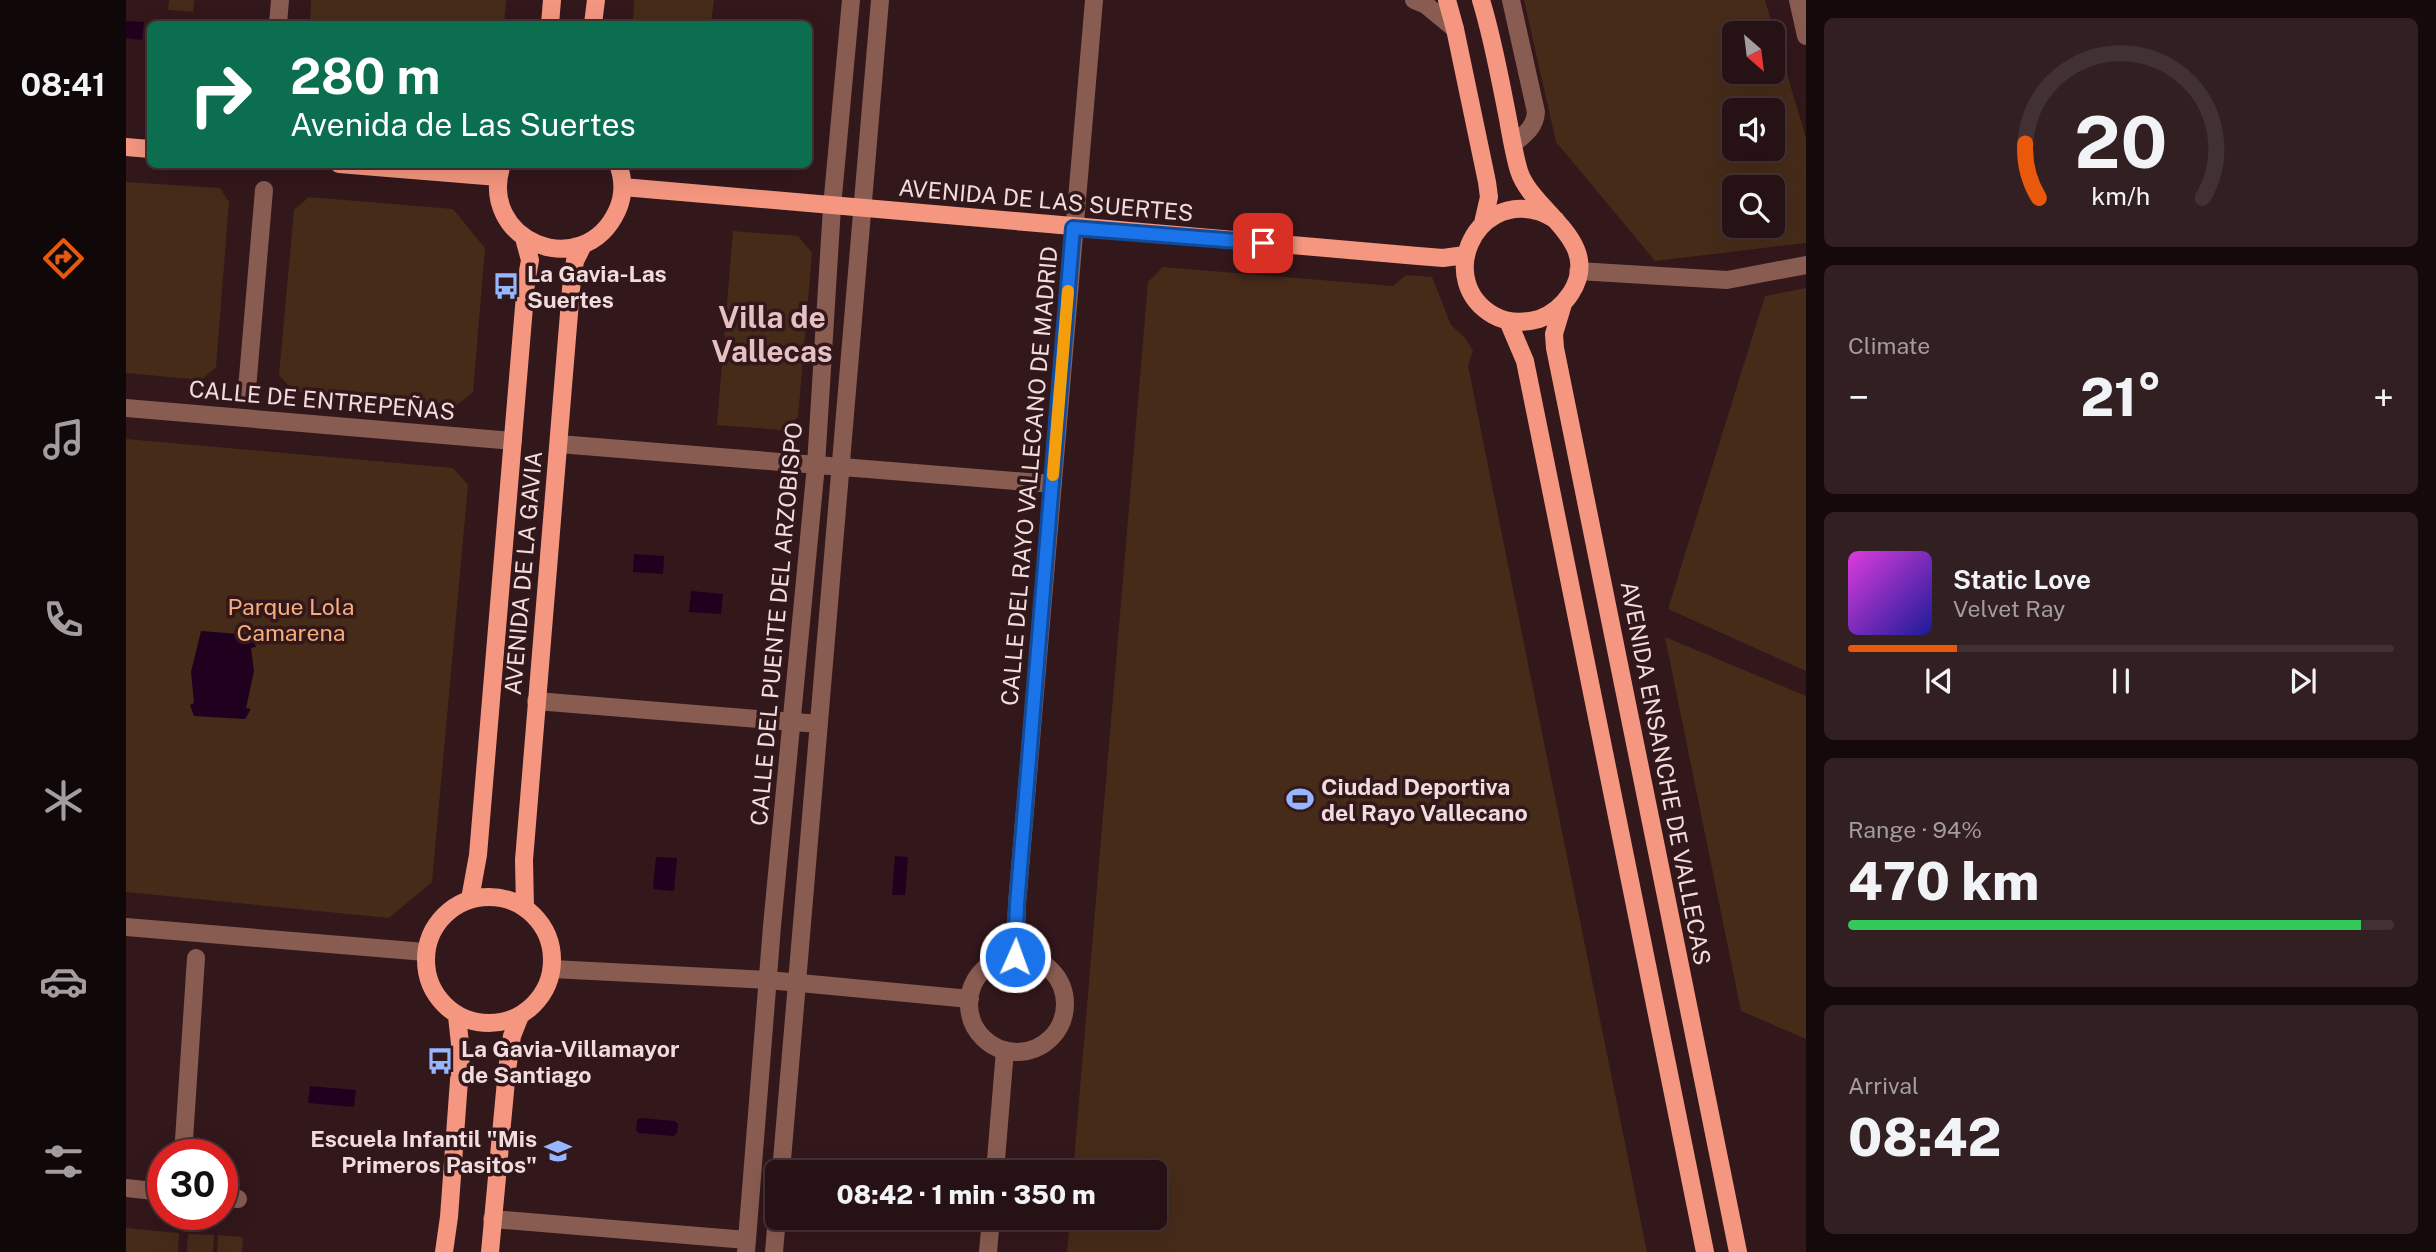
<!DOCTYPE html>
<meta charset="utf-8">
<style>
:root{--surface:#261114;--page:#321f22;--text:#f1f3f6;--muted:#a49da0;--line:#423134;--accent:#ea580c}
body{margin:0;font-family:"Public Sans",sans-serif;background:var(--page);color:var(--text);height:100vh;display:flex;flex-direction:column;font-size:26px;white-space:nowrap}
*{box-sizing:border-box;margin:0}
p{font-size:23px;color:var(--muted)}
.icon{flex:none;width:38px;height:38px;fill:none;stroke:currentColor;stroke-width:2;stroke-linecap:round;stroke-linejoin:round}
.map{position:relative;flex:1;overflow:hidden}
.side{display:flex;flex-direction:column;gap:18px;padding:18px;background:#15090b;width:630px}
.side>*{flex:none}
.hud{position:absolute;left:21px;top:21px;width:665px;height:147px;border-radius:10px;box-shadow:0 7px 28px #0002,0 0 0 2px var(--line);background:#0b6e4f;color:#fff;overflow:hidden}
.needle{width:46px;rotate:152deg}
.controls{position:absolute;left:1596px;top:21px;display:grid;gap:14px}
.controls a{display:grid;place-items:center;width:63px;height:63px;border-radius:10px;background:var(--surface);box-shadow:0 7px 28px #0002,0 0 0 2px var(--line);font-size:35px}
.speed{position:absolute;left:21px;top:1139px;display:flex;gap:14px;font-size:35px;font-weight:700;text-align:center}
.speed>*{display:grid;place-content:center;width:91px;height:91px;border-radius:50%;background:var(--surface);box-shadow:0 7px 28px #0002,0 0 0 2px var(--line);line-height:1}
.speed .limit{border:10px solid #d22;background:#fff;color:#111}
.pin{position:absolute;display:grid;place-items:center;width:60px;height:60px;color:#fff;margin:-30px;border-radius:14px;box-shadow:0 4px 10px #0006}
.me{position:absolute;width:77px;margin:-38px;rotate:2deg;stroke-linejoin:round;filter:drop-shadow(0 0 5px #0008)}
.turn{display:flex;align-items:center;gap:24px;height:147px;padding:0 28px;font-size:32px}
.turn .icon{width:91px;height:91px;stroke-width:2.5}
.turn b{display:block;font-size:49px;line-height:60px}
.big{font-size:52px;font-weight:800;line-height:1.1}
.side .widget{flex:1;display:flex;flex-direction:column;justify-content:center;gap:10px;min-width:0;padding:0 24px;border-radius:10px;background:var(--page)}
.side .dial{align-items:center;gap:0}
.dial svg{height:182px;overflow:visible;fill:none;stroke:var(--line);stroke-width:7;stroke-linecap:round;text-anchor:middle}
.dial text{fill:var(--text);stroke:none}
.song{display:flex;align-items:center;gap:21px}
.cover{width:84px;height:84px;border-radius:10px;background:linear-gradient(135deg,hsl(300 70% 55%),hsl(240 70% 35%))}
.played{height:7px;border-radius:4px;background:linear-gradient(90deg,var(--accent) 20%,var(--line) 20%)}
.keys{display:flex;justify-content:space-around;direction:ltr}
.heat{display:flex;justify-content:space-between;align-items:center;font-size:38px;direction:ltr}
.charge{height:10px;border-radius:5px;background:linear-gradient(90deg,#34c759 94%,var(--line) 0)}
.trip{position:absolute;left:639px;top:1160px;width:402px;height:70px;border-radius:10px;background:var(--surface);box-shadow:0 7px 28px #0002,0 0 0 2px var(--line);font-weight:800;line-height:70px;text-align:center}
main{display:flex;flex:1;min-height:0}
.tabs{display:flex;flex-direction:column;width:126px;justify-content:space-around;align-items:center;background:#0f0708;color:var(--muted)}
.tabs .icon{width:49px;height:49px}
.tabs .selected{color:var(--accent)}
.tabs b{font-size:32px;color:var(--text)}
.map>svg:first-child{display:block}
.green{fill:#462b19;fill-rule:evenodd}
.water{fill:#20001f}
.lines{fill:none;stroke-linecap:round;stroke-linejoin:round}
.minor{stroke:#895c51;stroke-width:18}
.major{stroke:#f49680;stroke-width:18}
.route-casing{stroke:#114b97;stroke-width:18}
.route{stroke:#1a73e8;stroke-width:12}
.slow{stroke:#f59e0b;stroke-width:12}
.labels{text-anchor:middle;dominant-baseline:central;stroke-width:7;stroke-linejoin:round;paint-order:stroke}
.street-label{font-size:23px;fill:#f1ddde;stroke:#32171b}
.poi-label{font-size:23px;font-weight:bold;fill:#f1ddde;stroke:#32171b;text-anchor:start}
.park-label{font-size:23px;fill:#f8ae7b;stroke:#32171b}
.district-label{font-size:30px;font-weight:bold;fill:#e7c0c4;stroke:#32171b}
</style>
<main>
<nav class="tabs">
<b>08:41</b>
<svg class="icon selected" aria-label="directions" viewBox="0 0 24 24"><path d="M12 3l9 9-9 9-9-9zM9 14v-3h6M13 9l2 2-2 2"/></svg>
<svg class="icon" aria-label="music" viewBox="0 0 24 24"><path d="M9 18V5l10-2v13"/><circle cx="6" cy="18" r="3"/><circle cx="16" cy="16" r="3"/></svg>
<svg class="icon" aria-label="phone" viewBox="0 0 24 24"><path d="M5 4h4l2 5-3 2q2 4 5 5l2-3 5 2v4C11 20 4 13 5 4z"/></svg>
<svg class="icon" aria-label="climate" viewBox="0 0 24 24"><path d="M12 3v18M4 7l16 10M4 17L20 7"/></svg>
<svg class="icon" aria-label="car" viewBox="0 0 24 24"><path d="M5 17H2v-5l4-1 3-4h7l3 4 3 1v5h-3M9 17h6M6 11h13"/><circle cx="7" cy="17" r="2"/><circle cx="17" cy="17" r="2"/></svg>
<svg class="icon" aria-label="filters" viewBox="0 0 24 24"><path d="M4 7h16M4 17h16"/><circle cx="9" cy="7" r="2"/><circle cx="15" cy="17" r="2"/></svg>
</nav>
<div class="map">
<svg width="1680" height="1252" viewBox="0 0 1680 1252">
<rect width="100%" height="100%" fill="#32171b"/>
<path class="green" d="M43,0h25l-1,12 -25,-2z
M185,0h195l-2,24h-194z
M508,0h80l-3,24h-78z
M1398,0h241l41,138v105l-151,18 -99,-119zM1608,33h39v39h-39zM1608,110h39v39h-39zM1608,187h39v39h-39z
M0,182l94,6 9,14 -13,165 -15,13 -75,-7z
M183,197l144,12 32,39 -12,144 -16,13 -164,-14 -14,-16 15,-165z
M607,231l65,5 14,17 -14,164 -16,13 -65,-5z
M1037,267l230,19 13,-11 26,2 19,48 15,14 7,12 -5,14 14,71 165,816h-580l3,-34h85v-46h-82l75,-890z
M1680,288v383l-138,-62 97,-313z
M0,439l327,29 15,17 -36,397 -43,36 -263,-26z
M1539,637l141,59v343l-65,-28z
M0,1228l53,5 -1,19h-52z
M62,1234l26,1 -1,17h-26z
M92,1235l25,2 -1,15h-25z"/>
<path class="water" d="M0,21l18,1 -2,18 -16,-2z
M508,554l30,2 -1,18 -30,-2z
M565,591l32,3 -2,20 -32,-2z
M75,631l51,4 4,12 -5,1 3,23 -8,37 5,1 -6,10 -51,-3 -4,-11 4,-2 -3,-31z
M769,856l13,1 -3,38h-13z
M530,857l21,1 -3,33 -21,-2z
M184,1086l46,4 -2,17 -46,-4z
M514,1118l35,3 3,3 -1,9 -3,3 -35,-3 -3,-3 1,-10z"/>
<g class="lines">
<path class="minor" d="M1288,0l12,5 29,24
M1385,0l25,112c-1,16 -12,23 -23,32
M1672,0l8,36
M152,24l2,-24
M1452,271l149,9 79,-15
M121,389l17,-199
M0,408l387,33
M433,444l494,40
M410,701l283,23
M0,927l299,25
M843 1004a48 48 0 1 1 96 0a48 48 0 1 1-96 0Z
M889,957l2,-53 77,-904
M426,969l216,11 202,19
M57,1155l13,-197
M655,1172l99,-1172
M869,1172l10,-122
M0,1188l37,4
M96,1198l16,1
M366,1219l255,21
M620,1252l26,-326 44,-461 16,-258 19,-207
M648,1252l3,-35
M862,1252l3,-34"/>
<path class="major" d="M1321,0l8,29 32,153 2,15 -6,26
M1355,0c12,39 19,79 27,119 3,17 6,35 11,52 13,41 85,70 52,122 -8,12 -18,21 -32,26 -15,4 -32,4 -46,-4 -57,-33 -20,-121 44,-104 7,1 13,6 19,9
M424,24l2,-24
M467,24l3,-24
M0,147l24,2
M213,164l159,13
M376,164c-26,77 81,120 115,47 7,-15 7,-31 1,-47
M497,187l795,69 25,2 22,-3
M1437,304l-9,30 1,14 183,904
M1382,321l17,40 180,891
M300 960a63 63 0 1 1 126 0a63 63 0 1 1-126 0Z
M344,899l8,-44 48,-572 4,-23 -6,-22
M399,908l-1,-48 47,-571 4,-28 8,-16
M318,1252l5,-35 12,-164 -4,-37
M364,1252l17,-182 5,-34 8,-20"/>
</g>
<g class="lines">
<defs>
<path id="route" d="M889,957l2,-53 56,-676 190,15"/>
</defs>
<use href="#route" class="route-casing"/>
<use href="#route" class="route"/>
<path class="slow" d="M927,475l15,-184"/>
</g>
<defs>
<symbol id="bus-bare" viewBox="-9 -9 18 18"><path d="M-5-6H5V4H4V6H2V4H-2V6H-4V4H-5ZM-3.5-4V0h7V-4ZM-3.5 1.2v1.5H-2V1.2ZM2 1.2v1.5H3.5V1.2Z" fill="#96b6fd" stroke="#32171b" stroke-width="2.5" paint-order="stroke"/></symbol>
<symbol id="stadium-bare" viewBox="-9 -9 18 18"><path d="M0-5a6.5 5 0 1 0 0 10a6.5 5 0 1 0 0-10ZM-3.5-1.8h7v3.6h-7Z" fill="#96b6fd" stroke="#32171b" stroke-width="2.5" paint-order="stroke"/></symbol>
<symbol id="school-bare" viewBox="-9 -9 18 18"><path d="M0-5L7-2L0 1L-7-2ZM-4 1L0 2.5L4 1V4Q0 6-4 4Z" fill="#96b6fd" stroke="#32171b" stroke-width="2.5" paint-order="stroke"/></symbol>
</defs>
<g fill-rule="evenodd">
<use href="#bus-bare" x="361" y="267" width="38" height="38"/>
<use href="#stadium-bare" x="1155" y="780" width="38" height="38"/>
<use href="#bus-bare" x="295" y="1042" width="38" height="38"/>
<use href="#school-bare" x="413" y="1132" width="38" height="38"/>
</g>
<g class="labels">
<g class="street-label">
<text transform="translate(920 200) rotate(5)">AVENIDA DE LAS SUERTES</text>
<text transform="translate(196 400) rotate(5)">CALLE DE ENTREPEÑAS</text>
<text transform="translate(903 476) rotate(-85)">CALLE DEL RAYO VALLECANO DE MADRID</text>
<text transform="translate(397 573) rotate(-85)">AVENIDA DE LA GAVIA</text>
<text transform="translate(650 624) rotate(-85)">CALLE DEL PUENTE DEL ARZOBISPO</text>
<text transform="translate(1540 773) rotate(79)">AVENIDA ENSANCHE DE VALLECAS</text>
</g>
<g class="poi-label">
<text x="401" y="273">La Gavia-Las<tspan x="401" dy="26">Suertes</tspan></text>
<text x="1195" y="786">Ciudad Deportiva<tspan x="1195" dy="26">del Rayo Vallecano</tspan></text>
<text x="335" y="1048">La Gavia-Villamayor<tspan x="335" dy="26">de Santiago</tspan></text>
<text x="411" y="1138" text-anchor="end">Escuela Infantil "Mis<tspan x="411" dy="26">Primeros Pasitos"</tspan></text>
</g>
<g class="park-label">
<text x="165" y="606">Parque Lola<tspan x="165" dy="26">Camarena</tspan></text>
</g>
<g class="district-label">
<text x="646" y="317">Villa de<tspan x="646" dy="34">Vallecas</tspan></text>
</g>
</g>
</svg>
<div class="controls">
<a><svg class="needle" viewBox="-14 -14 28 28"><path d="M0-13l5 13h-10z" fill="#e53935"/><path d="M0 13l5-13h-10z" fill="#a49da0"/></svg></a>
<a><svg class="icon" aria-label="sound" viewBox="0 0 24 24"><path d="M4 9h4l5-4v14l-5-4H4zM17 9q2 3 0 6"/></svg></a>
<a><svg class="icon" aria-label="search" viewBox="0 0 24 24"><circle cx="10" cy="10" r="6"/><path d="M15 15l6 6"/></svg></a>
</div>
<div class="speed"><div class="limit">30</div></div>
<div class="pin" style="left:1137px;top:243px;background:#d93025"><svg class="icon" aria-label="arrive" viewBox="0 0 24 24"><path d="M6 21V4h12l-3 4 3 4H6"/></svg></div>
<svg class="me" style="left:889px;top:957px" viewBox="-20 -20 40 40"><circle r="17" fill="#1a73e8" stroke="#fff" stroke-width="3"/><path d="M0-11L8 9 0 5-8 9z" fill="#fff"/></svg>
<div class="trip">08:42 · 1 min · 350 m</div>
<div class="hud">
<div class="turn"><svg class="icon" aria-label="right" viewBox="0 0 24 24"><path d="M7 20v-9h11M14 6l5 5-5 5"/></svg><div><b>280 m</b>Avenida de Las Suertes</div></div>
</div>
</div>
<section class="side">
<div class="widget dial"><svg viewBox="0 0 100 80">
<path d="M14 69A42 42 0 1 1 86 69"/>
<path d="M14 69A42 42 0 0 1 8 45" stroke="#ea580c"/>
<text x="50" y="56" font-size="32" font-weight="700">20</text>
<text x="50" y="72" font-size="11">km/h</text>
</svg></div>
<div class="widget"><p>Climate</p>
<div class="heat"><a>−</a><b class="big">21°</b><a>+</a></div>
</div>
<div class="widget">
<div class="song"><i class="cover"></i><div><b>Static Love</b><p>Velvet Ray</p></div></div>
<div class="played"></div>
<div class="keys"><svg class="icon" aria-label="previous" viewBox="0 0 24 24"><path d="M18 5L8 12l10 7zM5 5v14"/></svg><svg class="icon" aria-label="pause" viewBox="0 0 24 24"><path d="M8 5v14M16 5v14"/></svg><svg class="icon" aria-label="next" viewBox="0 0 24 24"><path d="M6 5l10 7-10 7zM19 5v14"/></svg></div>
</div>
<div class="widget"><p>Range · 94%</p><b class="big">470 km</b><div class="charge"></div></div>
<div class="widget"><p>Arrival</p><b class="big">08:42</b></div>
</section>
</main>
